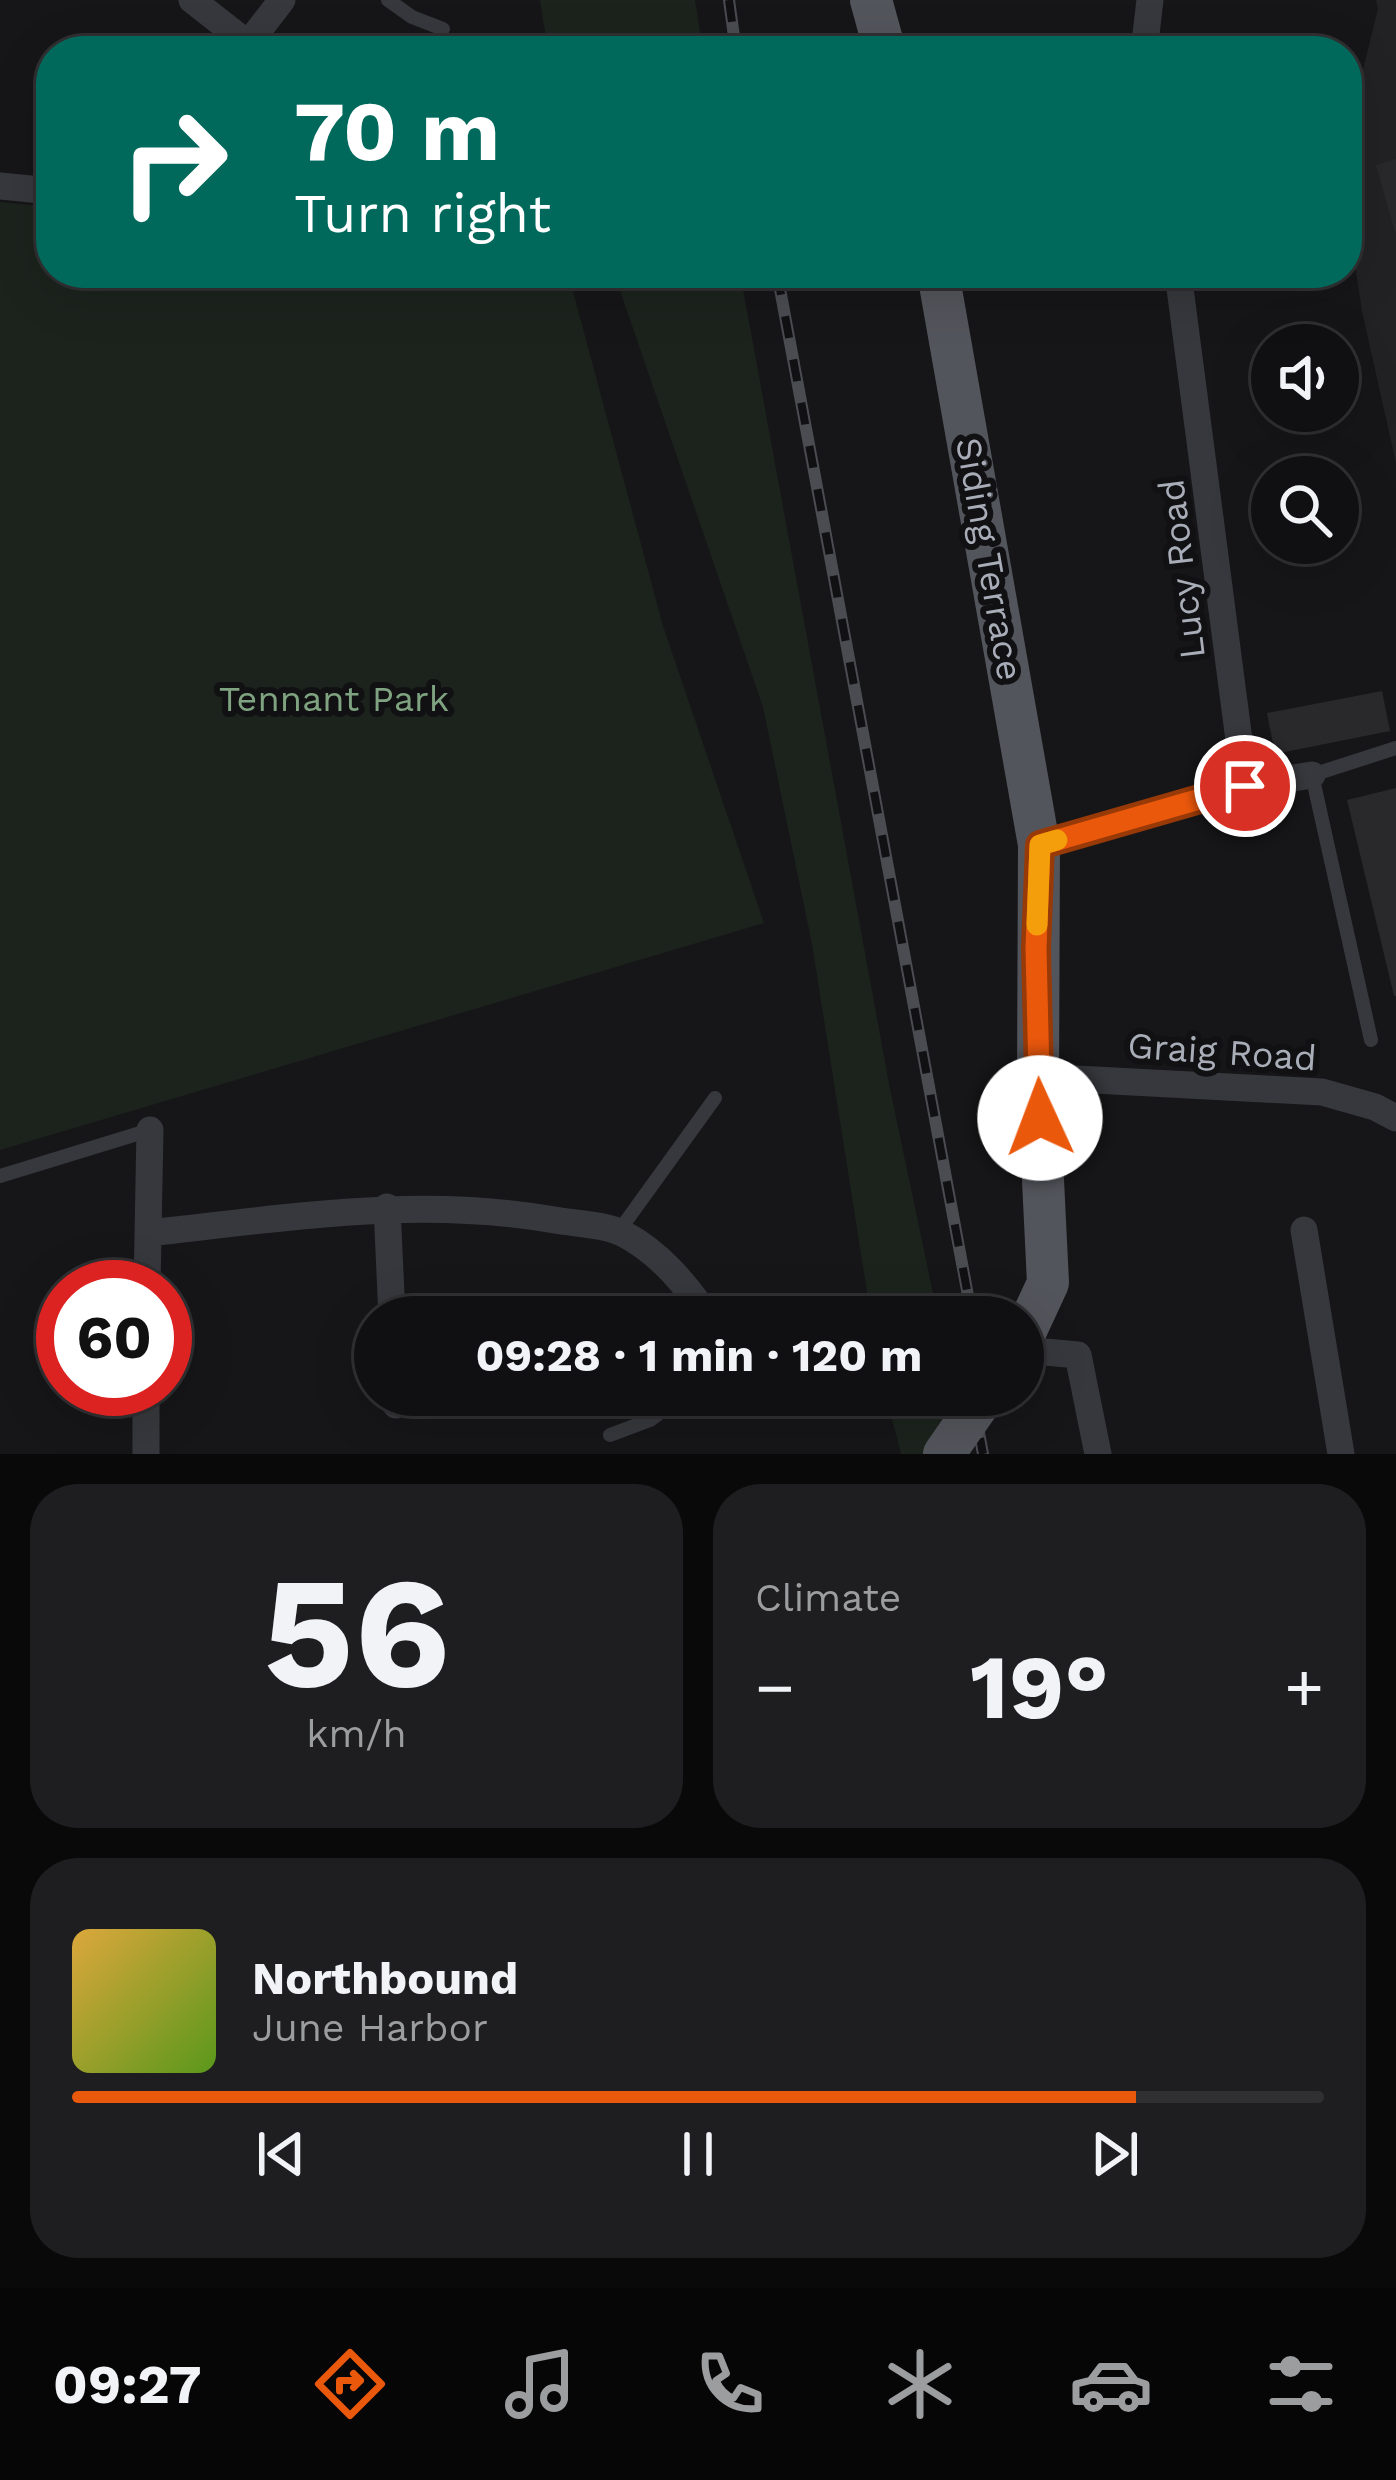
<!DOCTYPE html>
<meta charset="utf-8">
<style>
:root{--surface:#101012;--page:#1e1e20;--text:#f1f3f6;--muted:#9c9d9f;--line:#303032;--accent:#ea580c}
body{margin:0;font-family:"Work Sans",sans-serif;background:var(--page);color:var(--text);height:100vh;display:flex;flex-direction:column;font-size:45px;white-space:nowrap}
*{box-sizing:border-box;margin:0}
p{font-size:39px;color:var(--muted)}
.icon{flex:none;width:66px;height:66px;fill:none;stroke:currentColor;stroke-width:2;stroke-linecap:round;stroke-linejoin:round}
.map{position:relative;height:1454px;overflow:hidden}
.panel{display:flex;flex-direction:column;gap:30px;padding:30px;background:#09090a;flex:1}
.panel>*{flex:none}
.hud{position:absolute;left:36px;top:36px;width:1326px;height:252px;border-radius:48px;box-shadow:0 12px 48px #0002,0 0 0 3px var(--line);background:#00695c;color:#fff;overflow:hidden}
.controls{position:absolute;left:1251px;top:324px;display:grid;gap:24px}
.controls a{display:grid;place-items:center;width:108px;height:108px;border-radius:50%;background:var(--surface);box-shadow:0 12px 48px #0002,0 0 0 3px var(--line);font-size:60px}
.speed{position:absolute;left:36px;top:1260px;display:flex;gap:24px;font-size:60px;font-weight:700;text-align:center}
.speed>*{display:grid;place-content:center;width:156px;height:156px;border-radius:50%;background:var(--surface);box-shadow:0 12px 48px #0002,0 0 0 3px var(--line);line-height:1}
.speed .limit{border:18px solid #d22;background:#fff;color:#111}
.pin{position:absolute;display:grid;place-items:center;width:102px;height:102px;color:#fff;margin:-51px;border:6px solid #fff;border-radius:50%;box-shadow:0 3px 12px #0007}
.me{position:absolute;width:132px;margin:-66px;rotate:358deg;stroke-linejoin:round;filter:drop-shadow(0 0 9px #0008)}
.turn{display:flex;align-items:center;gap:42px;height:252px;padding:0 60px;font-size:54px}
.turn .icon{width:156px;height:156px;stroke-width:2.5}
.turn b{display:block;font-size:84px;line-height:102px}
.big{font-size:90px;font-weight:700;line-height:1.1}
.panel .card{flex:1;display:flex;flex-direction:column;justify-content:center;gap:18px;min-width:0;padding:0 42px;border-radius:48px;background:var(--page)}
.panel .dial{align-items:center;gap:0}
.dial b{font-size:156px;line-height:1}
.song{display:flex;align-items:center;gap:36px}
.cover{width:144px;height:144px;border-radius:18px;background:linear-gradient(135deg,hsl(40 70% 55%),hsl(90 70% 35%))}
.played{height:12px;border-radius:6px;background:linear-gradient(90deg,var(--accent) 85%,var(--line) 85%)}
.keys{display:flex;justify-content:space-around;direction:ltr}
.heat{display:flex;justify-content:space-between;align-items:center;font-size:66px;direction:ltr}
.panel .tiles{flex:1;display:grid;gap:30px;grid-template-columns:1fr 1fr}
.card:last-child{grid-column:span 2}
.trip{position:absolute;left:354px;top:1296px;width:690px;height:120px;border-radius:60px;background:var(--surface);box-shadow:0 12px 48px #0002,0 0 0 3px var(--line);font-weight:700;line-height:120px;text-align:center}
.menu{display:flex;height:192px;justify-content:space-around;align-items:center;background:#060607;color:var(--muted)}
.menu .icon{width:84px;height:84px}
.menu .selected{color:var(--accent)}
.menu b{font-size:54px;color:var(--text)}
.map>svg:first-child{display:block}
.built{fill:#222225}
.green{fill:#1c231d}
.building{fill:#29292c}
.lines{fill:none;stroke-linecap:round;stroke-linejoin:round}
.service{stroke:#37383d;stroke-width:14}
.minor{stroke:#37383d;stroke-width:27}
.primary{stroke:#53555c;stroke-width:42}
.rail-casing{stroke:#4a4c52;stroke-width:12}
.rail{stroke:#111113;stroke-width:8;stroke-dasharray:22;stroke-linecap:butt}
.primary-bridge{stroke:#53555c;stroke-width:42}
.route-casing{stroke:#983908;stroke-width:30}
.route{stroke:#ea580c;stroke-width:21}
.slow{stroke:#f59e0b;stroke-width:21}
.labels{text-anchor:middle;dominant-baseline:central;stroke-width:12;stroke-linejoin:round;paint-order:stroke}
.street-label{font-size:36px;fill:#a8adb8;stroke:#111113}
.park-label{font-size:36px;fill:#7fa381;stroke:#111113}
</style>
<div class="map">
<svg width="1396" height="1454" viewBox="0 0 1396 1454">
<rect width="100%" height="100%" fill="#161618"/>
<path class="built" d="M1376,0h20v463l-34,-152 -15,-99v-78l31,-125z"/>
<path class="green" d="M540,0h155l8,51h-155z
M0,202l51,5v66h517l95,353 101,297 -764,227z
M614,273h126l150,816 48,228h-67l-59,-373 -49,-237z
M886,1395h68l5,24 -22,35h-36z"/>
<path class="building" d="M1396,159v72l-1,1 -19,-67z
M1382,691l8,40 -115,23 -8,-41z
M1396,788v208h-2l-47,-196z"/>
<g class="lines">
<path class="service" d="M388,0l24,17 31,12
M1371,1040l-59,-265 84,-27
M0,1176l150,-46
M619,1231l96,-133
M610,1435l40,-15 34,-25"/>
<path class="minor" d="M192,0l56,44 34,-44
M1144,51l6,-51
M0,186l51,5
M1178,273l67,513
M1039,845l206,-59 67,-11
M1038,1077l284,15 53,15 21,11
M387,1207l5,110
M1304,1230l37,224
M148,1233c142,-15 270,-38 413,-12 20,3 45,4 63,13 36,19 61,50 84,83
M147,1287l3,-157
M1023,1350l55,5 20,99
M396,1395v10
M146,1454v-65"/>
<path class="primary" d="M871,0l14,51
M938,273l101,572 -1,232 10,206 -25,54"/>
<defs>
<path id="rail" d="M729,0l7,51
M777,273l195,1044
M972,1395l11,59"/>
</defs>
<use href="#rail" class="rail-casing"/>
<use href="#rail" class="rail"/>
<path class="primary-bridge" d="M944,1454l41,-59"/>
</g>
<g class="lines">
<defs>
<path id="route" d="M1040,1118l-4,-170 4,-103 205,-59"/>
</defs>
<use href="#route" class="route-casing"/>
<use href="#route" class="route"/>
<path class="slow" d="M1037,925l3,-80 17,-5"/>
</g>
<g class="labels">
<g class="street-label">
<text transform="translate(989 559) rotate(80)">Siding Terrace</text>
<text transform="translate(1182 569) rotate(-97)">Lucy Road</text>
<text transform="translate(1222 1052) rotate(4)">Graig Road</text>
</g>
<g class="park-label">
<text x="334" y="699">Tennant Park</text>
</g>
</g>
</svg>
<div class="controls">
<a><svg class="icon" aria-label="sound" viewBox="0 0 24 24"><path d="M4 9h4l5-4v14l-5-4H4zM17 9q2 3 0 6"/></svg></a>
<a><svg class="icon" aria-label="search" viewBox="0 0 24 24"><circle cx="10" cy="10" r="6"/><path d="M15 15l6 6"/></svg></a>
</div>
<div class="speed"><div class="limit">60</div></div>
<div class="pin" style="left:1245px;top:786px;background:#d93025"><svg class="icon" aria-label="arrive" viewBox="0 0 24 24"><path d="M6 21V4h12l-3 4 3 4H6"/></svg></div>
<svg class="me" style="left:1040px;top:1118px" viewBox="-20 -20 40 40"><circle r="19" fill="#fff"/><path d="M0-13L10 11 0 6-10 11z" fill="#ea580c"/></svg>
<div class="trip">09:28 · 1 min · 120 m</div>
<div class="hud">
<div class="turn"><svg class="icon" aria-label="right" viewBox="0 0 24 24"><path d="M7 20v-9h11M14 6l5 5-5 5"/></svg><div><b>70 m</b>Turn right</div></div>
</div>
</div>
<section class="panel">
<div class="tiles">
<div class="card dial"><b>56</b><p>km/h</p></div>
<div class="card"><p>Climate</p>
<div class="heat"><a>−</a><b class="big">19°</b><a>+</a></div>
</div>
<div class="card">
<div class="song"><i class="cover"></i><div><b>Northbound</b><p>June Harbor</p></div></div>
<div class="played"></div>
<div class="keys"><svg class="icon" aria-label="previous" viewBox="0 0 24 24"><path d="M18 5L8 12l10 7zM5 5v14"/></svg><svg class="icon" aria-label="pause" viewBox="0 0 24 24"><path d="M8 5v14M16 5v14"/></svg><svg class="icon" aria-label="next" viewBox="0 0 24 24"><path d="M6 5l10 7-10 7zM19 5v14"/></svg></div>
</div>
</div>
</section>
<nav class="menu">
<b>09:27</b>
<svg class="icon selected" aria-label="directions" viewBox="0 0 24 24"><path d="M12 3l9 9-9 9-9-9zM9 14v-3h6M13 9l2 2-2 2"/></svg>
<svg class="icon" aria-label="music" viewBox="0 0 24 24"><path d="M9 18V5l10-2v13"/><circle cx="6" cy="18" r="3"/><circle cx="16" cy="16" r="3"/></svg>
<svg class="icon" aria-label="phone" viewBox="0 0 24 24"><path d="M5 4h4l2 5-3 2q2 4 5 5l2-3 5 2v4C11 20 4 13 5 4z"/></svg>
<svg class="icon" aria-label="climate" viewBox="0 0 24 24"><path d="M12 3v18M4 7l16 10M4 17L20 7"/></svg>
<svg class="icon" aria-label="car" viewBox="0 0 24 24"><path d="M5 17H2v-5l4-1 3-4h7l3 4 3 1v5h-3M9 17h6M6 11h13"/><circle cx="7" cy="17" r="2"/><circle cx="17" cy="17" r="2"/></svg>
<svg class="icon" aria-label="filters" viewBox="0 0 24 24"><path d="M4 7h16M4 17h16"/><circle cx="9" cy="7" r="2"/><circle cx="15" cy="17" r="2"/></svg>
</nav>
